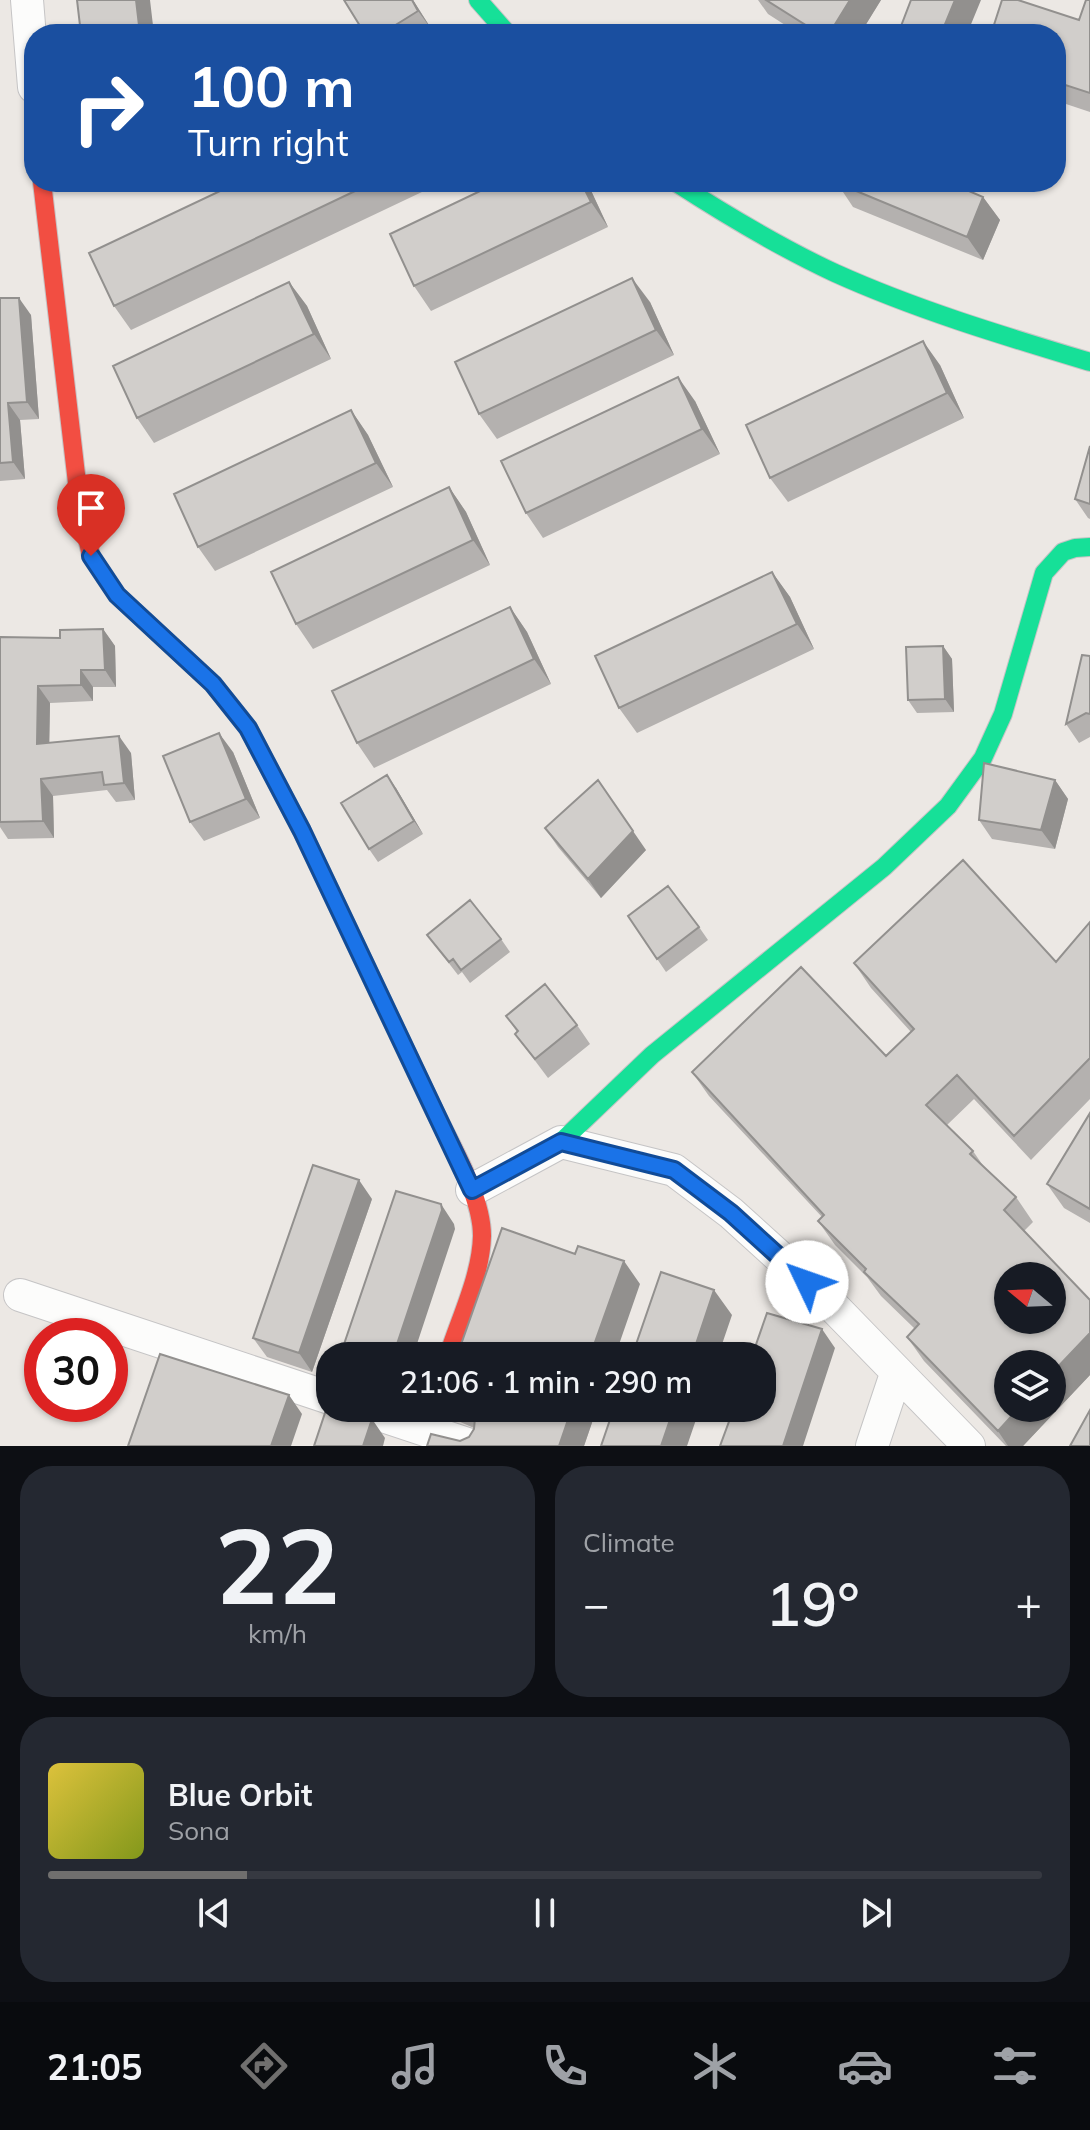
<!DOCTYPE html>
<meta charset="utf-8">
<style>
:root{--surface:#171b24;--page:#242831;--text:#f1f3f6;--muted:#9ea1a6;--line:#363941;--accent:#706f6e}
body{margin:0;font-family:Mulish,sans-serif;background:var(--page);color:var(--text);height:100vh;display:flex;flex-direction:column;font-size:30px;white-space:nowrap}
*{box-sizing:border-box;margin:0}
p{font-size:26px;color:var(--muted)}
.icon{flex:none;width:44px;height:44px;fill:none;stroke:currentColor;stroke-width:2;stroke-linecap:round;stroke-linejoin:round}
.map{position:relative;height:1446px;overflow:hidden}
.drawer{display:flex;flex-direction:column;gap:20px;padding:20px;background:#0d0f14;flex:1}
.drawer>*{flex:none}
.guide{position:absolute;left:24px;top:24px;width:1042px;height:168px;border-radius:32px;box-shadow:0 2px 6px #0004;background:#1a4fa0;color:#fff;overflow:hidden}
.needle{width:52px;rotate:289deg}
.fabs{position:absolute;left:994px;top:1262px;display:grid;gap:16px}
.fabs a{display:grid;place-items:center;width:72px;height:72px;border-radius:50%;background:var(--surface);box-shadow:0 2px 6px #0004;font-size:40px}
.speed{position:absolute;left:24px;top:1318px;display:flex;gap:16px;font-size:40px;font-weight:700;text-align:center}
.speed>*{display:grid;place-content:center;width:104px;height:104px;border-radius:50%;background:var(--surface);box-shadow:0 2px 6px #0004;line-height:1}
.speed .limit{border:12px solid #d22;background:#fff;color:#111}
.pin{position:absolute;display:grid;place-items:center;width:68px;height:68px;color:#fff;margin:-82px -34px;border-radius:50% 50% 50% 0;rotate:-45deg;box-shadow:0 0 8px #0007}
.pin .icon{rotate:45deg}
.me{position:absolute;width:88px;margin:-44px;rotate:312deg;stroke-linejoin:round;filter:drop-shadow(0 0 6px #0008)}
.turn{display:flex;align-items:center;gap:28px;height:168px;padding:0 32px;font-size:36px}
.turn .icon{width:104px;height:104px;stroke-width:2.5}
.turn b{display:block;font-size:56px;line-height:68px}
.big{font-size:60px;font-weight:600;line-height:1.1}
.drawer .card{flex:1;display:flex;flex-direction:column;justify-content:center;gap:12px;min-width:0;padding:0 28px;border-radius:32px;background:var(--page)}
.drawer .dial{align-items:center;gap:0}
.dial b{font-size:104px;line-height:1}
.song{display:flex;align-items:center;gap:24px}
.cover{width:96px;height:96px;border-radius:12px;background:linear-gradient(135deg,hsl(50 70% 55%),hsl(70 70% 35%))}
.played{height:8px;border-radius:4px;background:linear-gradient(90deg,var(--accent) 20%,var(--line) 20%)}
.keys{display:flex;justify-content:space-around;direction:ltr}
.heat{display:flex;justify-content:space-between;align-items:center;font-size:44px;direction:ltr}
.drawer .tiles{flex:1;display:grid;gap:20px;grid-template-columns:1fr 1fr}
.card:last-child{grid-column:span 2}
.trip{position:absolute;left:316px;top:1342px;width:460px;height:80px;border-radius:32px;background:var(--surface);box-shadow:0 2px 6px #0004;font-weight:600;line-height:80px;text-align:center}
.tabs{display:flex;height:128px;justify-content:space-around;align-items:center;background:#090b0e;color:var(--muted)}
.tabs .icon{width:56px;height:56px}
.tabs .active{color:var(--accent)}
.tabs b{font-size:36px;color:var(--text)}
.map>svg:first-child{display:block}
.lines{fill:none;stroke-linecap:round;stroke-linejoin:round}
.street-casing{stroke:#c5c4c5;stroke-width:34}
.fast-casing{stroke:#c5c4c5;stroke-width:20}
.jam-casing{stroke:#c5c4c5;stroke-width:20}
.street{stroke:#fcfcfb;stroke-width:32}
.fast{stroke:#16e098;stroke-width:18}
.jam{stroke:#f24e42;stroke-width:18}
.wall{fill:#b4b1af}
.shaded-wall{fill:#92908e}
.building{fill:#d1cecb;stroke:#92908e;stroke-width:2;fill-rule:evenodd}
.route-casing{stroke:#114b97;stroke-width:20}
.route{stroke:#1a73e8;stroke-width:14}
</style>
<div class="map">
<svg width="1090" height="1446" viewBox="0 0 1090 1446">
<rect width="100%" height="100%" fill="#ece8e4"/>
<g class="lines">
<defs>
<path id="street" d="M27,0l7,87
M472,1190l89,-48 113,28 57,43 95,86 143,147
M20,1295l310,103
M359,1408l114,38
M872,1446l24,-72"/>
<path id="fast" d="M478,0l30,34
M675,182c51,33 104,65 160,91 82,37 169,63 255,89
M105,577l12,18 96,89 35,44 54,103 131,277
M561,1142l91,-87 232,-188 64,-61 35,-48 20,-44 41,-141 19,-21 12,-4 15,-1"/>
<path id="jam" d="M42,182l37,318 12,56 14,21
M433,1108c17,36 49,87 49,128 -1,40 -22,82 -34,120"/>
</defs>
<use href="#street" class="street-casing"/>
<use href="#fast" class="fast-casing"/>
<use href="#jam" class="jam-casing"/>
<use href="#street" class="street"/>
<use href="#fast" class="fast"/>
<use href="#jam" class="jam"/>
</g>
<path class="wall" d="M344,0h69l19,30 -7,4h-60z
M758,0h123l-21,34h-61l-31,-20z
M1090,0v112l-27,-9 -7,-10v-59h-62l-2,-3 87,-11z
M239,182h204l-312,148 -17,-24z
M587,182l21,45 -177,84 -17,-25z
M837,183l146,14 17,23 -17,40 -130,-53z
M289,282l18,24 24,53 -177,84 -17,-25z
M0,298l31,17 8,104 -19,1 5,59 -25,2z
M650,302l24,53 -177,84 -18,-25z
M940,365l24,53 -176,84 -18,-24z
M695,401l25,53 -177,84 -17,-25z
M351,410l17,25 25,52 -178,84 -17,-24z
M1090,446v73l-2,-1 -13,-19z
M449,487l17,25 24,53 -177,84 -17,-25z
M772,572l18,25 24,52 -177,84 -18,-25z
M510,607l17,25 24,52 -177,84 -17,-25z
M103,629l12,17 1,41h-23v14l-43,2 -1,40 82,10 4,47 -19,2 -9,-12 -54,6 1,42 -46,1 -8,-12v-190l60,1z
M943,646l9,13 2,53 -37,1 -9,-13z
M1090,656v81l-11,6 -13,-19z
M233,752l27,66 -56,23 -14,-19z
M1055,780l13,19 -13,50 -63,-10 -13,-19z
M396,788l27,46 -45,28 -9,-13z
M545,828l101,22 -45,48 -43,-51z
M628,916l71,11 9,13 -42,32z
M1090,922v177l-59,61 -57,-61 -27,26 26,26 11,16 32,30 17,25 -9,9 66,69v75l-67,71h-17l-82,-85 -17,-24 8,-8 -34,-33 -14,-19 -32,-32 -17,-24 4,-4 -113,-121 -17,-24 194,-16 25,-24 -40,-44 -17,-25 202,-1z
M427,935l74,4 9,13 -40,31 -8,-11 -4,3z
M506,1016l71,9 13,19 -42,34 -33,-44 2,-2z
M1090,1113v110l-26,-15 -17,-24z
M372,1199l-60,173 -45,-15 -14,-19z
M449,1408h148l-13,38h-157l33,-5 9,-4 5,-8v-1l-16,-7z"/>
<path class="shaded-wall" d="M136,0h14l4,34h-14z
M412,0h1l19,30 -14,-19z
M850,0h31l-21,34h-31z
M955,0h26l-14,34h-26z
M581,182h6l21,45 -17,-25z
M983,197l17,23 -17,40 -16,-23z
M632,278l18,24 24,53 -18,-25z
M289,282l18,24 24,53 -17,-25z
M19,298l12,17 8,104 -12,-17z
M923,341l17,24 24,53 -17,-25z
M678,377l17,24 25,53 -18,-25z
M8,403l12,17 5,59 -12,-17z
M351,410l17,25 25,52 -17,-24z
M449,487l17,25 24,53 -17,-25z
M772,572l18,25 24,52 -17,-25z
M510,607l17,25 24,52 -17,-25z
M103,629l12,17 1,41 -11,-17z
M943,646l9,13 2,53 -9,-13z
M81,670l12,17v14l-12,-16z
M38,686l12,17 -1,58 -12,-17z
M219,733l14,19 27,66 -14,-19z
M119,736l12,17 4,47 -11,-17z
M387,775l9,13 27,46 -9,-13z
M41,779l12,17 1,42 -11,-17z
M598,780l48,70 -45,48 -13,-19z
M1055,780l13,19 -13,50 -14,-19z
M359,1180l13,19 -60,173 -13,-19z
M441,1204l13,20 1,5 -42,127h-20z
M624,1261l16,23 -25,72h-25z
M714,1290l18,25 -14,41h-26z
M822,1329l13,19 -32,98h-20z
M1090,1333v42l-67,71h-15l-10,-15 21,-23h33v-35z
M289,1395l13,19 -11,32h-20z
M572,1408h25l-13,38h-25z
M674,1408h26l-13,38h-26z
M372,1419l13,19 -2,8h-20z"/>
<path class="building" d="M77,0h59l4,34h-59z
M344,0h68l6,11 -37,23h-16z
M766,0h84l-21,34h-9z
M911,0h44l-14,34h-43z
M1002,0h16l61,20 7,-20h4v93l-34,-11v-48h-54l-10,-3z
M239,182h135l-260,124 -25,-53z
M499,182h82l10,20 -177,84 -24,-52z
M837,182h111l35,15 -16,40 -130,-54z
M632,278l24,52 -177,84 -24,-52z
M289,282l25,52 -177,84 -24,-52z
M0,298h19l8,104 -19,1 5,59 -13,1z
M923,341l24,52 -177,85 -24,-53z
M678,377l24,52 -176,84 -25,-52z
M351,410l25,53 -178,84 -24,-53z
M1090,446v58l-15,-5z
M449,487l24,53 -177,84 -25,-52z
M772,572l25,52 -178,84 -24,-52z
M510,607l24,52 -177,84 -25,-52z
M103,629l2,41h-24v15l-43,1 -1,58 82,-8 5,47 -20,2 -2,-13 -61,7 2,42 -43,1v-185l60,1v-8z
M943,646l2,53 -37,1 -2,-53z
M1082,655l8,1v58l-4,-1 -20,11z
M219,733l27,66 -56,23 -27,-66z
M984,763l71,17 -14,50 -62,-10z
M387,775l27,46 -45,28 -28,-46z
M598,780l35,51 -45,48 -43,-51z
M963,860l93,102 34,-40v136l-76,78 -57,-61 -31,30 47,46 -3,3 46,43 -12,13 86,90v33l-38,40v-9h-44v44h11l-21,23 -91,-94 12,-13 -55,-52 2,-3 -48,-48 6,-6 -132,-143 109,-105 85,89 28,-27 -60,-66zM1008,1276h44v44h-44z
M668,886l31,41 -42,32 -29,-43z
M470,900l31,39 -40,31 -8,-11 -4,3 -22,-27z
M545,984l32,41 -42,34 -20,-25 3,-3 -12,-15z
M1090,1113v96l-43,-25z
M313,1165l46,15 -60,173 -46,-15z
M396,1191l45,13 1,6 -49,146h-53z
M502,1228l73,26 3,-8 46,15 -34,95h-133z
M661,1272l53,18 -22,66h-60z
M767,1313l55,16 -39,117h-63l14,-38h28v-52h-10z
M160,1354l129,41 -18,51h-143z
M328,1404l2,1v3h9l33,11 -9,27h-49z
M467,1408h105l-13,38h-132l4,-12 29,7 9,-4 5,-8 1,-11 -5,-9z
M614,1408h60l-13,38h-60z
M1090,1410v36h-20z"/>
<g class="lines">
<defs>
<path id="route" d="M91,556l26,39 96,89 35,44 54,103 170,359 89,-48 113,28 57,43 76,69"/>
</defs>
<use href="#route" class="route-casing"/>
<use href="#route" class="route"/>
</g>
</svg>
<div class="fabs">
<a><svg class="needle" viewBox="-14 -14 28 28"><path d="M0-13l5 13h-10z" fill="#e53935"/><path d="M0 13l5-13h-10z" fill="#9ea1a6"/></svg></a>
<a><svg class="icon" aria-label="layers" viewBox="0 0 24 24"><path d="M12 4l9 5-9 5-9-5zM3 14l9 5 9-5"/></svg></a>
</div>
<div class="speed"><div class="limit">30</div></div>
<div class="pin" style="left:91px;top:556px;background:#d93025"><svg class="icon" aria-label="arrive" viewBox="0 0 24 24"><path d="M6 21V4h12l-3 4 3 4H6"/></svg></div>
<svg class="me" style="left:807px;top:1282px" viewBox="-20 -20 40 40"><circle r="19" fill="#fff"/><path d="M0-13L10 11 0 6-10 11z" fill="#1a73e8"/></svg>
<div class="trip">21:06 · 1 min · 290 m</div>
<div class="guide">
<div class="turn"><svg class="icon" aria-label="right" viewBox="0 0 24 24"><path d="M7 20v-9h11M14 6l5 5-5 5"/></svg><div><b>100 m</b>Turn right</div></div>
</div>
</div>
<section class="drawer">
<div class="tiles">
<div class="card dial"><b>22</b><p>km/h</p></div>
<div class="card"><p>Climate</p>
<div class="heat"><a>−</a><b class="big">19°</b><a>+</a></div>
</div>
<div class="card">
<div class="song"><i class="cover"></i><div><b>Blue Orbit</b><p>Sona</p></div></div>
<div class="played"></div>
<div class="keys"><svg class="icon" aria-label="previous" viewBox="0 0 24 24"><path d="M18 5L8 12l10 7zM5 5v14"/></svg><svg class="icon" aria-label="pause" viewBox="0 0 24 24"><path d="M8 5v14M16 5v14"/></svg><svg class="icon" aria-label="next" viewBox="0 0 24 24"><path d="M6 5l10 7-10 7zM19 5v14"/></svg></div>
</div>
</div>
</section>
<nav class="tabs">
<b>21:05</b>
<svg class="icon active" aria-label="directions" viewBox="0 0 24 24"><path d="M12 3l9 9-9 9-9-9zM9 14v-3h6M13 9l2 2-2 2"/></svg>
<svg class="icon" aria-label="music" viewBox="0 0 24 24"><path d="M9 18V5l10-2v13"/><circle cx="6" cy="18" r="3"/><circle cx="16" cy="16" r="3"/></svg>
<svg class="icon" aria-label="phone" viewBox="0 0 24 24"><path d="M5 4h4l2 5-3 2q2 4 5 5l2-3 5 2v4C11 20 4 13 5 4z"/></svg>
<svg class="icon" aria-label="climate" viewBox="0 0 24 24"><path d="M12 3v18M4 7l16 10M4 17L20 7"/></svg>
<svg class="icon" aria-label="car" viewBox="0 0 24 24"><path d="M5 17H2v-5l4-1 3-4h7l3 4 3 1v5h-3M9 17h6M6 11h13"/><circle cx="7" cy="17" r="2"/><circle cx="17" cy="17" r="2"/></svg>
<svg class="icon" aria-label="filters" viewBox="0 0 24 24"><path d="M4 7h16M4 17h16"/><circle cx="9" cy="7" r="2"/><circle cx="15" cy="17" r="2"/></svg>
</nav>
